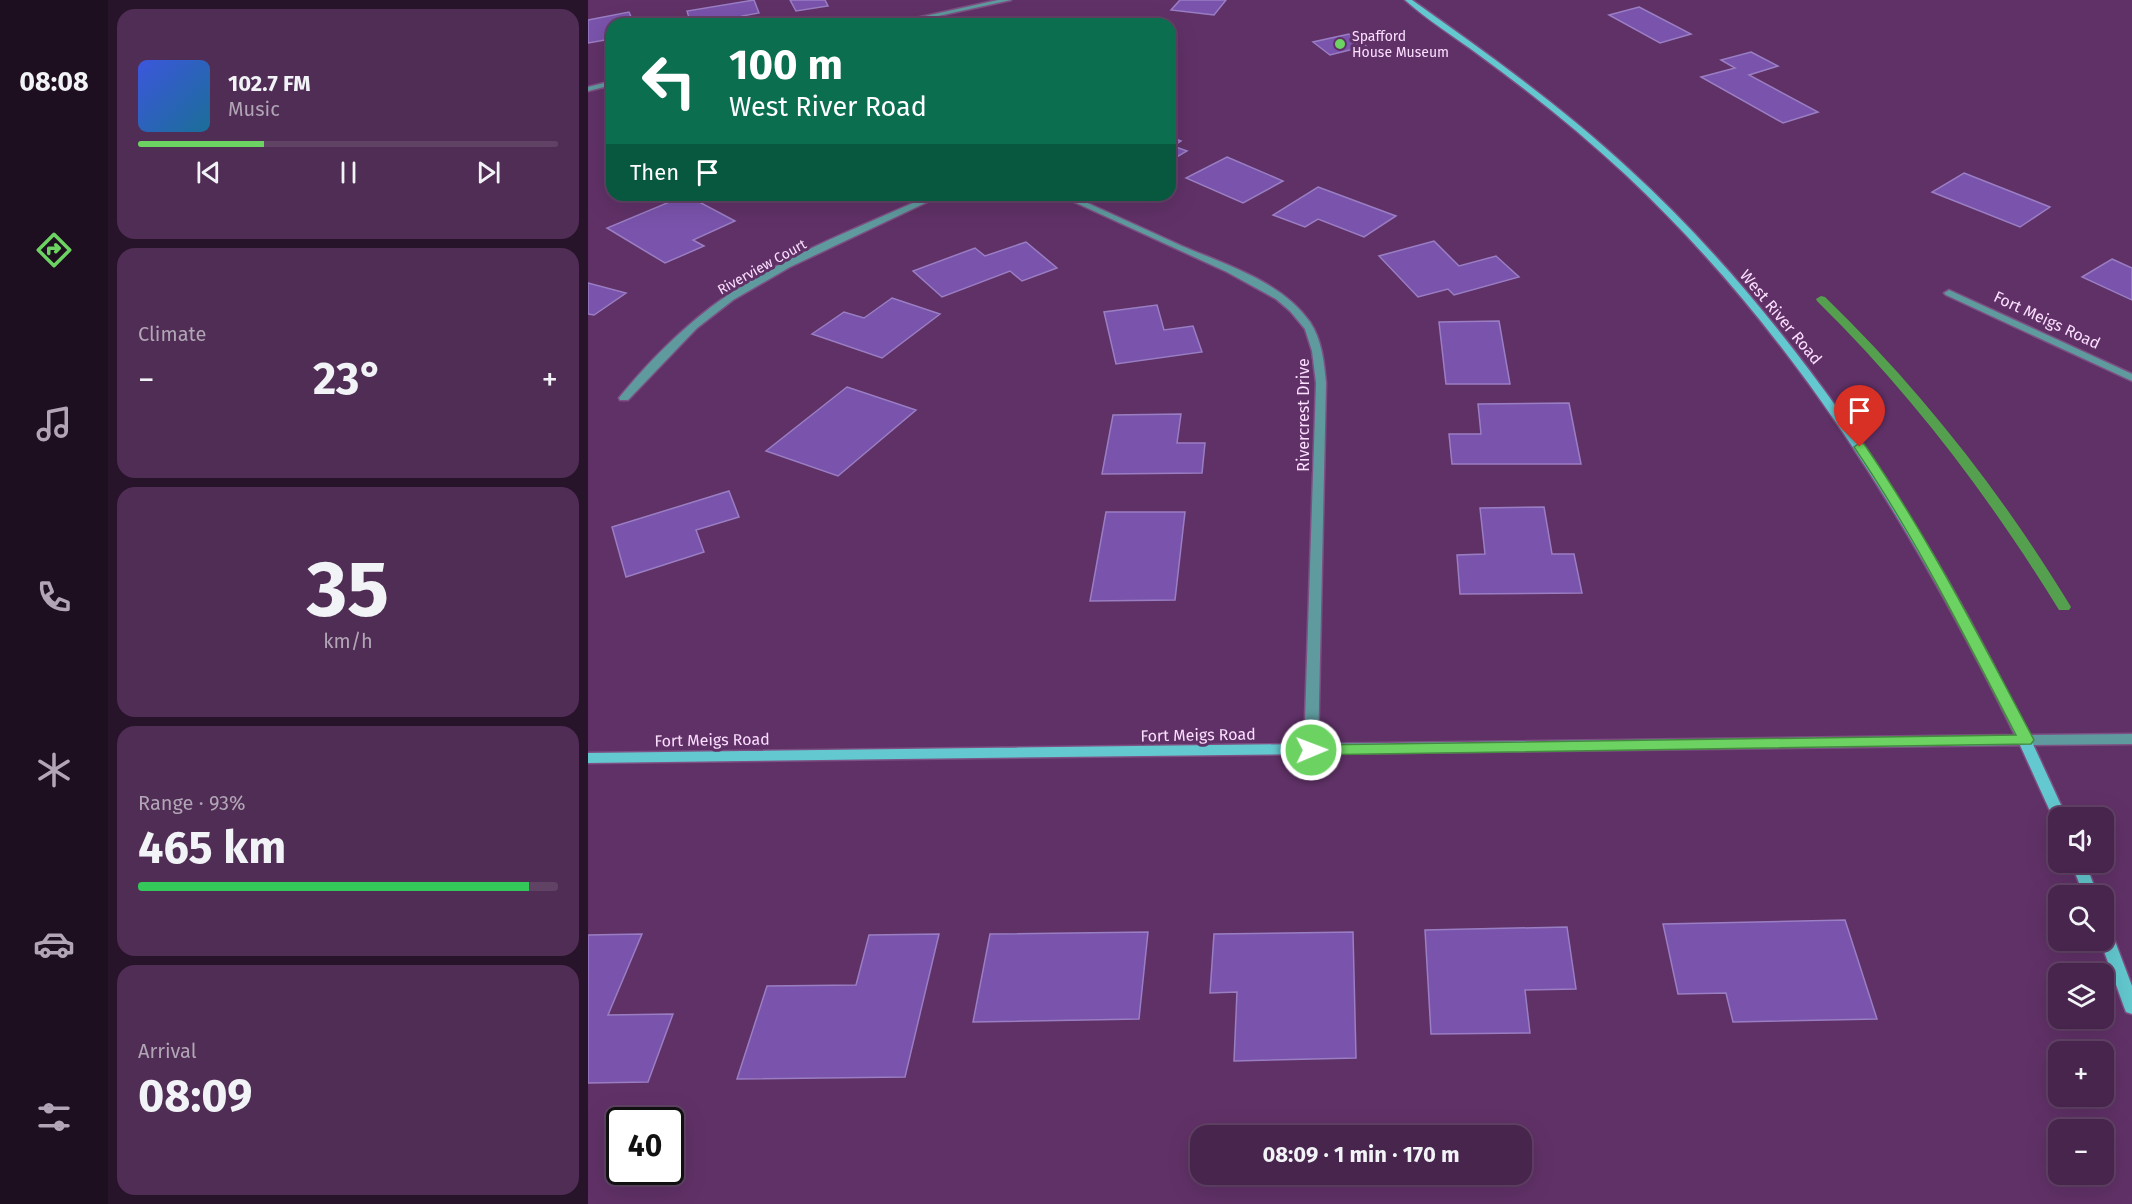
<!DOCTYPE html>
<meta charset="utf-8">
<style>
:root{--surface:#48254d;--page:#4f2d54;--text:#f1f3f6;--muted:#b1a5b6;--line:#604265;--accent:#6cd362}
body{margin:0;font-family:"Fira Sans",sans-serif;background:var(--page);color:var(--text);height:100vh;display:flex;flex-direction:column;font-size:22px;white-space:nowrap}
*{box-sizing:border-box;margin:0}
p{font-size:20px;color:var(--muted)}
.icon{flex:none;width:33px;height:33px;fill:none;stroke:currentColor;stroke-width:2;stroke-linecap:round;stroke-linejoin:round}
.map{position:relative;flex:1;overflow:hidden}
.details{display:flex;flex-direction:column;gap:9px;padding:9px;background:#28142a;width:480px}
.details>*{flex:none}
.hud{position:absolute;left:18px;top:18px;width:570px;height:183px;border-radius:18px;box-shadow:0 6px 24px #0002,0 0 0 2px var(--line);background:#0b6e4f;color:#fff;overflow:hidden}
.buttons{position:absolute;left:1460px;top:807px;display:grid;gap:12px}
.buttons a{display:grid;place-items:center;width:66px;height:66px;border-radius:12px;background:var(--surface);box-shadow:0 6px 24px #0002,0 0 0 2px var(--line);font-size:30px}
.speed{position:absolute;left:18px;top:1107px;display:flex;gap:12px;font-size:30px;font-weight:700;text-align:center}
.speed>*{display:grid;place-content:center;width:78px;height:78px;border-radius:50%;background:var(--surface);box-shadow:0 6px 24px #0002,0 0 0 2px var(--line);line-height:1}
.speed .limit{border:3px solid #111;border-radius:9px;background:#fff;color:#111}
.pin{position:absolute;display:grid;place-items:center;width:51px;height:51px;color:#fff;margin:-62px -26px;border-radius:50% 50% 50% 0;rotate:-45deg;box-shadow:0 0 6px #0007}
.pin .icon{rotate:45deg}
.me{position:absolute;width:66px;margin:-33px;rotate:89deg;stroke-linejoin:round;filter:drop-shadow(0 0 4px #0008)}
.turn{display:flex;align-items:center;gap:21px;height:126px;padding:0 24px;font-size:27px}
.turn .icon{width:78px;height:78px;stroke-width:2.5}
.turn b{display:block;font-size:42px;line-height:51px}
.then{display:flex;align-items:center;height:57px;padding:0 24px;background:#0003;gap:12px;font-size:22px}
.big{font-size:45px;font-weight:700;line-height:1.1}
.details .tile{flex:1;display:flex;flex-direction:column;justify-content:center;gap:9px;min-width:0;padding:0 21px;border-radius:18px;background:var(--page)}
.details .dial{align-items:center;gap:0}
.dial b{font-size:78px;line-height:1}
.song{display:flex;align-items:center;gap:18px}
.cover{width:72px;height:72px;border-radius:9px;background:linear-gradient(135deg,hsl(230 70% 55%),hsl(200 70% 35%))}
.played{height:6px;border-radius:3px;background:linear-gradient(90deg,var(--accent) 30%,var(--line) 30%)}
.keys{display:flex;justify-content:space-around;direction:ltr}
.heat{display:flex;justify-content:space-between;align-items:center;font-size:33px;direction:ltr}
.charge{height:9px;border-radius:4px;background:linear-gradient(90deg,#34c759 93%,var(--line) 0)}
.trip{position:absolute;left:602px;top:1125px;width:342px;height:60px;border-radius:18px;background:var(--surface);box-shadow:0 6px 24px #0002,0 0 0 2px var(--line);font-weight:700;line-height:60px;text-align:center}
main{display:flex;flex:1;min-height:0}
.menu{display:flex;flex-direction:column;width:108px;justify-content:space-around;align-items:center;background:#1d0f1f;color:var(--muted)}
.menu .icon{width:42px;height:42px}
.menu .current{color:var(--accent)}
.menu b{font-size:27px;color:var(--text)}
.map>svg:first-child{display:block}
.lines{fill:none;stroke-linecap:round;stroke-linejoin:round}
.stream{fill:#55a04e;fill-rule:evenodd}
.building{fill:#7a53ac;stroke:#9a7ec3;stroke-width:1.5}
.street-casing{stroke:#7c5082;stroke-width:3}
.secondary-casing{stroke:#7c5082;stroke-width:3}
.street{fill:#5e9a9e;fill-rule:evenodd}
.secondary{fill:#63c8cf;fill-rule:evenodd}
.route{fill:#6cd362;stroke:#468940;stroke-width:1.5}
.poi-dot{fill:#6cd362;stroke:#603167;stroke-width:2}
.labels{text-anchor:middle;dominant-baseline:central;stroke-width:6;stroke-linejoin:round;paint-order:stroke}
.far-poi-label{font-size:14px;fill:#fbdfff;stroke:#603167;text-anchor:start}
.far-street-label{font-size:14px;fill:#fbdfff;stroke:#603167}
.street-label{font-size:16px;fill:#fbdfff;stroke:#603167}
</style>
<main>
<nav class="menu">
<b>08:08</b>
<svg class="icon current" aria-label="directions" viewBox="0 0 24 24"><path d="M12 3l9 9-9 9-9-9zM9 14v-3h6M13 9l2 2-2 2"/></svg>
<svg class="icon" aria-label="music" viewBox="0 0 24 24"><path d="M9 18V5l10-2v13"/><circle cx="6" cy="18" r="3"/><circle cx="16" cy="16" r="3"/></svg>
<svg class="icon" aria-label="phone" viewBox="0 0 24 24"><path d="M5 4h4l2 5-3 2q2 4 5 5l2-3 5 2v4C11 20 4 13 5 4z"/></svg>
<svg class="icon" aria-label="climate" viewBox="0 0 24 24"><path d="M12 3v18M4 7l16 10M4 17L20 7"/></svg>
<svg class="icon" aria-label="car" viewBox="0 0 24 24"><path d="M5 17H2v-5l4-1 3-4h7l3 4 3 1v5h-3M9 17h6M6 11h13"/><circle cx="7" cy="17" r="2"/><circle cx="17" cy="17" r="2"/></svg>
<svg class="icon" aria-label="filters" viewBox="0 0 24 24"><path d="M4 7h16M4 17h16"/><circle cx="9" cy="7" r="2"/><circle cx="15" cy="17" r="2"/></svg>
</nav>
<section class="details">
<div class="tile">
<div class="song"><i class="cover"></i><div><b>102.7 FM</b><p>Music</p></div></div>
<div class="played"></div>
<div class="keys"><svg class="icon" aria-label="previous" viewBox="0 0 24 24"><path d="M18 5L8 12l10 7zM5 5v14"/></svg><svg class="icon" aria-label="pause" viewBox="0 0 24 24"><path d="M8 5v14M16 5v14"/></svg><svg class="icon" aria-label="next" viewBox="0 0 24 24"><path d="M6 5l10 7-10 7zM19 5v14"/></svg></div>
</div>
<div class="tile"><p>Climate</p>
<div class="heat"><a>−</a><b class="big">23°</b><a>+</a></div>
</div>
<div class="tile dial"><b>35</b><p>km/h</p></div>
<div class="tile"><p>Range · 93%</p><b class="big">465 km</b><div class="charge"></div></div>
<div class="tile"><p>Arrival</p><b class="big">08:09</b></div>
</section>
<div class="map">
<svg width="1544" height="1204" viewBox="0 0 1544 1204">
<rect width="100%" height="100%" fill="#603167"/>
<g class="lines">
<path class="stream" d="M1233,296l4,1c95,92 177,196 246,310l-2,3h-10c-69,-112 -147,-216 -242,-309l-1,-2z"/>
</g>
<path class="building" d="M166,0l5,13 -17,3 2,6 -10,2h-43l-4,-13z
M202,0h35l3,6 -32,5z
M592,0h46l-12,15 -43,-5z
M1051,7l52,27 -31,9 -51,-28z
M41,12l5,12h-22v20h-5l-2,-4 -17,3v-23z
M761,34l17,12 -36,9 -17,-13z
M1163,52l27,14 -29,9 69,37 -35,11 -82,-46 34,-9 -14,-8z
M582,137l11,4 -8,5 14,5 -17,10z
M639,157l56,24 -40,22 -57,-25z
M1376,173l86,34 -30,20 -88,-35z
M730,187l78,29 -32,21 -46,-18 -13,8 -32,-12z
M98,195l49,26 -42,19 11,6 -39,17 -58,-35z
M846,241l25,25 37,-10 23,21 -65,18 -6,-6 -30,8 -39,-41z
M438,242l31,26 -35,13 -12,-10 -68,26 -29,-26 62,-23 10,8z
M1524,259l20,9v32l-50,-23z
M0,283l38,10 -32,22 -6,-1z
M304,298l48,16 -58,44 -70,-24 32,-22 20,6z
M569,305l7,25 29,-4 9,26 -86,12 -12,-52z
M911,321l11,63h-64l-7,-62z
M259,387l69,23 -78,66 -72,-25z
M981,403l12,61h-129l-3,-30h32l-3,-30z
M593,414l-4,29h28l-3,30 -100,1 11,-59z
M141,491l10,26 -43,13 8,22 -78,25 -14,-50z
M956,507l8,47h22l8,39 -122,1 -3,-39 28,-1 -5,-46z
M518,512h79l-10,88 -85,1z
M1257,920l32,99 -144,3 -7,-29 -48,1 -15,-70z
M979,927l9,62 -51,1 5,43 -99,1 -6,-104z
M560,932l-9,87 -166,3 17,-88z
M765,932l3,126 -122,3 3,-69 -27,1 4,-59z
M54,934l-34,81 65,-1 -25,68 -60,1v-148z
M351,934l-34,143 -168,2 30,-93 89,-1 13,-50z"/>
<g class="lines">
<defs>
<path id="street" d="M410,0h13l-109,24h-13z
M24,81v4l-24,6v-4z
M343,195h11l-152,72 -57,33 -36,28 -69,72h-8l-1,-2c29,-36 68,-75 106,-101 63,-43 137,-71 206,-102z
M471,195h11c37,17 75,34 112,51 44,19 99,35 128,76 12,18 14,40 16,61l-8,367 -2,4 -5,1 -5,-1 -2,-4 12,-367 -4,-32 -7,-22 -15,-18 -14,-12 -49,-27z
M1361,290l183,84v7l-186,-86 -2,-2z
M1544,734v10l-106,1 -5,-1 -2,-4 2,-4 5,-1z"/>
<path id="secondary" d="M817,0h7c75,53 150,107 217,169 104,95 195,213 270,331 33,51 63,104 91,158 14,27 25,58 43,82l-1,2 35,76h-9v5l-3,-1 -35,-77 -1432,18v-10l1427,-18c-102,-208 -219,-400 -389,-560 -46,-43 -96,-83 -147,-120 -24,-18 -52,-35 -74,-55z
M1483,862h14l13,34h-14z
M1515,922l5,1 2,5 22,58v28l-6,-2 -2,-5 -24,-67h3z"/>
</defs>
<use href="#street" class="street-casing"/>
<use href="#secondary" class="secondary-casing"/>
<use href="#street" class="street"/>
<use href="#secondary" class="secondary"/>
</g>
<path class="route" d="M1272,443l4,1c65,94 117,196 170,296l-3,4 -725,11 -2,-5 2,-4 5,-1 705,-10c-51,-98 -100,-197 -162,-288z"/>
<circle class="poi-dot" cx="752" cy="44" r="6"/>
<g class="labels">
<g class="far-poi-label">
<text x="764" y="36">Spafford<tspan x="764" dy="16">House Museum</tspan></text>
</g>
<g class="far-street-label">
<text transform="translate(174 267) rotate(-29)">Riverview Court</text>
</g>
<g class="street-label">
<text transform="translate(1193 317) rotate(50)">West River Road</text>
<text transform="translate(1459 320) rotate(25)">Fort Meigs Road</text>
<text transform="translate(715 415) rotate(-90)">Rivercrest Drive</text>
<text transform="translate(610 735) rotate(-1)">Fort Meigs Road</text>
<text transform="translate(124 740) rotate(-1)">Fort Meigs Road</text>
</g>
</g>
</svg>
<div class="buttons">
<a><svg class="icon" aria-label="sound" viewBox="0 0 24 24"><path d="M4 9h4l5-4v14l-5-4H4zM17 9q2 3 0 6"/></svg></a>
<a><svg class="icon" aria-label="search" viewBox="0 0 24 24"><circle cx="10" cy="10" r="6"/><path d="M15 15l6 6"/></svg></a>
<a><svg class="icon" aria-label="layers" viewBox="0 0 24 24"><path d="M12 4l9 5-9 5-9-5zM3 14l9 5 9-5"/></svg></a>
<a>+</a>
<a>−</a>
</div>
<div class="speed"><div class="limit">40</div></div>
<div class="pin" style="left:1272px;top:447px;background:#d93025"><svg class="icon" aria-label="arrive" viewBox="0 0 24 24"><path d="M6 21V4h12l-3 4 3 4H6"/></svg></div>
<svg class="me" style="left:723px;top:750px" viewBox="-20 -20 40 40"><circle r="17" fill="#6cd362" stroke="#fff" stroke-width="3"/><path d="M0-11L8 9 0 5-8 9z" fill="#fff"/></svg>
<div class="trip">08:09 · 1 min · 170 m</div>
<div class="hud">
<div class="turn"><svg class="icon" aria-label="left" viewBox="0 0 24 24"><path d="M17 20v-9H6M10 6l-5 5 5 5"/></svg><div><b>100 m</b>West River Road</div></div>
<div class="then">Then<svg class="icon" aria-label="arrive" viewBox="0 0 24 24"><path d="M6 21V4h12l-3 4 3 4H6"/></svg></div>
</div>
</div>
</main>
